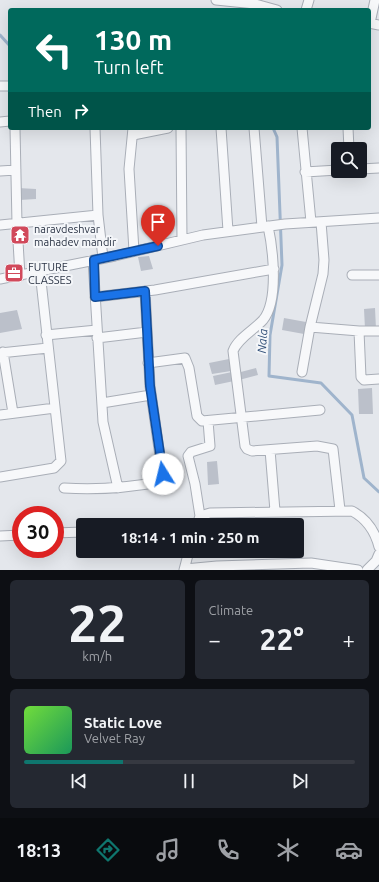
<!DOCTYPE html>
<meta charset="utf-8">
<style>
:root{--surface:#171b24;--page:#242831;--text:#f1f3f6;--muted:#9ea1a6;--line:#363941;--accent:#0f766e}
body{margin:0;font-family:Ubuntu,sans-serif;background:var(--page);color:var(--text);height:100vh;display:flex;flex-direction:column;font-size:15px;white-space:nowrap}
*{box-sizing:border-box;margin:0}
p{font-size:13px;color:var(--muted)}
.icon{flex:none;width:22px;height:22px;fill:none;stroke:currentColor;stroke-width:2;stroke-linecap:round;stroke-linejoin:round}
.map{position:relative;height:570px;overflow:hidden}
.side{display:flex;flex-direction:column;gap:10px;padding:10px;background:#0d0f14;flex:1}
.side>*{flex:none}
.guide{position:absolute;left:8px;top:8px;width:363px;height:122px;border-radius:4px;box-shadow:0 4px 16px #0002;background:#00695c;color:#fff;overflow:hidden}
.fabs{position:absolute;left:331px;top:142px;display:grid;gap:8px}
.fabs a{display:grid;place-items:center;width:36px;height:36px;border-radius:4px;background:var(--surface);box-shadow:0 4px 16px #0002;font-size:20px}
.speed{position:absolute;left:12px;top:506px;display:flex;gap:8px;font-size:20px;font-weight:700;text-align:center}
.speed>*{display:grid;place-content:center;width:52px;height:52px;border-radius:50%;background:var(--surface);box-shadow:0 4px 16px #0002;line-height:1}
.speed .limit{border:6px solid #d22;background:#fff;color:#111}
.pin{position:absolute;display:grid;place-items:center;width:34px;height:34px;color:#fff;margin:-41px -17px;border-radius:50% 50% 50% 0;rotate:-45deg;box-shadow:0 0 4px #0007}
.pin .icon{rotate:45deg}
.me{position:absolute;width:44px;margin:-22px;rotate:351deg;stroke-linejoin:round;filter:drop-shadow(0 0 3px #0008)}
.turn{display:flex;align-items:center;gap:14px;height:84px;padding:0 20px;font-size:18px}
.turn .icon{width:52px;height:52px;stroke-width:2.5}
.turn b{display:block;font-size:28px;line-height:34px}
.then{display:flex;align-items:center;height:38px;padding:0 20px;background:#0003;gap:8px;font-size:15px}
.big{font-size:30px;font-weight:600;line-height:1.1}
.side .tile{flex:1;display:flex;flex-direction:column;justify-content:center;gap:6px;min-width:0;padding:0 14px;border-radius:6px;background:var(--page)}
.side .dial{align-items:center;gap:0}
.dial b{font-size:52px;line-height:1}
.song{display:flex;align-items:center;gap:12px}
.cover{width:48px;height:48px;border-radius:6px;background:linear-gradient(135deg,hsl(100 70% 55%),hsl(150 70% 35%))}
.played{height:4px;border-radius:2px;background:linear-gradient(90deg,var(--accent) 30%,var(--line) 30%)}
.keys{display:flex;justify-content:space-around;direction:ltr}
.heat{display:flex;justify-content:space-between;align-items:center;font-size:22px;direction:ltr}
.side .tiles{flex:1;display:grid;gap:10px;grid-template-columns:1fr 1fr}
.tile:last-child{grid-column:span 2}
.trip{position:absolute;left:76px;top:518px;width:228px;height:40px;border-radius:4px;background:var(--surface);box-shadow:0 4px 16px #0002;font-weight:600;line-height:40px;text-align:center}
.tab-bar{display:flex;height:64px;justify-content:space-around;align-items:center;background:#090b0e;color:var(--muted)}
.tab-bar .icon{width:28px;height:28px}
.tab-bar .on{color:var(--accent)}
.tab-bar b{font-size:18px;color:var(--text)}
.map>svg:first-child{display:block}
.lines{fill:none;stroke-linecap:round;stroke-linejoin:round}
.stream{stroke:#9fb4cc;stroke-width:3}
.building{fill:#bbc0ca}
.street-casing{stroke:#a9aeb7;stroke-width:11}
.street{stroke:#f7f8fa;stroke-width:9}
.route-casing{stroke:#114b97;stroke-width:10}
.route{stroke:#1a73e8;stroke-width:7}
.labels{text-anchor:middle;dominant-baseline:central;stroke-width:4;stroke-linejoin:round;paint-order:stroke}
.poi-label{font-size:11px;fill:#2b3445;stroke:#f4f6f9;text-anchor:start}
.water-label{font-size:12px;font-style:italic;fill:#34527a;stroke:#f4f6f9}
</style>
<div class="map">
<svg width="379" height="570" viewBox="0 0 379 570">
<rect width="100%" height="100%" fill="#e4e7ec"/>
<g class="lines">
<path class="stream" d="M0,35l10,11
M273,128l4,9 5,128 -12,70 -1,41 52,7 31,32 12,63 15,14"/>
</g>
<path class="building" d="M18,188l18,1v10l-16,1z
M149,256l4,13 -12,2 -3,-14z
M375,308l1,21h-11l-1,-20z
M17,310l5,19 -22,4v-20z
M284,318l22,4 -2,12 -22,-4z
M229,359l2,12 -19,3 -3,-11z
M256,368l2,7 -19,5 -2,-7z
M232,372l2,9 -19,4 -2,-9z
M372,388l1,26h-14l-1,-25z
M217,461l2,23 -11,1 -1,-23z"/>
<g class="lines">
<defs>
<path id="street" d="M216,0l39,4 22,6
M306,10l3,-10
M369,23l10,2
M370,23l5,-23
M0,86h10
M0,122l10,-1
M15,128l2,96 3,52
M95,128l3,87 5,43
M133,128l-4,41 5,82
M181,128l1,112
M221,128l7,103
M254,128l8,99
M302,128l9,94
M348,128l1,21
M133,135l35,-7
M360,169l19,-1
M0,171l16,-1
M305,172l33,-2
M0,225l98,-10
M268,226c5,23 11,75 -5,94 -9,10 -25,18 -30,31l12,95 2,3 5,2 65,-5 16,3 7,61
M93,260l10,162 15,66
M352,275h27
M0,279l115,-23 88,-21 82,-11 94,-6
M95,297l60,-7 119,-21
M310,327l49,4h20
M359,331l2,46 3,3 15,-1
M46,335l51,-5
M97,338l50,-6
M3,352l10,61
M0,353l48,-5
M148,363l37,-5 4,10 8,48 5,5 118,-11
M302,372l8,-45 13,-53 1,-14 -3,-38
M102,403l49,-8
M0,415l55,-7
M270,450l5,61
M0,477l54,-9 7,-7 -21,-189
M64,488c33,2 63,0 95,-6l4,-5 -13,-91 -5,-95
M200,516l-5,-32 -7,-28 3,-4 19,-6 -2,-25
M197,525l3,-9 10,-3 142,-2c15,8 23,20 27,36
M55,533l28,-1
M0,536l21,-1
M185,569l32,-3 94,-3 47,7
M184,570l5,-19
M367,570l9,-9 3,-7"/>
</defs>
<use href="#street" class="street-casing"/>
<use href="#street" class="street"/>
</g>
<g class="lines">
<defs>
<path id="route" d="M158,246l-64,14 1,37 50,-6 5,95 13,88"/>
</defs>
<use href="#route" class="route-casing"/>
<use href="#route" class="route"/>
</g>
<defs>
<symbol id="temple-square" viewBox="-11 -11 22 22"><rect x="-9" y="-9" width="18" height="18" rx="4" fill="#d1495b" stroke="#f4f6f9"/><path d="M0-6L5-2H3V0L6.5 2.5H4V6H1.5V3h-3V6H-4V2.5H-6.5L-3 0V-2H-5Z" fill="#fff"/></symbol>
<symbol id="office-square" viewBox="-11 -11 22 22"><rect x="-9" y="-9" width="18" height="18" rx="4" fill="#d1495b" stroke="#f4f6f9"/><path d="M-6-3h4V-5.5h4V-3h4V5H-6ZM-1-4.5V-3h2v-1.5ZM-6 0V1H6V0Z" fill="#fff"/></symbol>
</defs>
<g fill-rule="evenodd">
<use href="#temple-square" x="9" y="224" width="22" height="22"/>
<use href="#office-square" x="3" y="262" width="22" height="22"/>
</g>
<g class="labels">
<g class="poi-label">
<text x="34" y="229">naravdeshvar<tspan x="34" dy="13">mahadev mandir</tspan></text>
<text x="28" y="267">FUTURE<tspan x="28" dy="13">CLASSES</tspan></text>
</g>
<g class="water-label">
<text transform="translate(262 341) rotate(-86)">Nala</text>
</g>
</g>
</svg>
<div class="fabs">
<a><svg class="icon" aria-label="search" viewBox="0 0 24 24"><circle cx="10" cy="10" r="6"/><path d="M15 15l6 6"/></svg></a>
</div>
<div class="speed"><div class="limit">30</div></div>
<div class="pin" style="left:158px;top:246px;background:#d93025"><svg class="icon" aria-label="arrive" viewBox="0 0 24 24"><path d="M6 21V4h12l-3 4 3 4H6"/></svg></div>
<svg class="me" style="left:163px;top:474px" viewBox="-20 -20 40 40"><circle r="19" fill="#fff"/><path d="M0-13L10 11 0 6-10 11z" fill="#1a73e8"/></svg>
<div class="trip">18:14 · 1 min · 250 m</div>
<div class="guide">
<div class="turn"><svg class="icon" aria-label="left" viewBox="0 0 24 24"><path d="M17 20v-9H6M10 6l-5 5 5 5"/></svg><div><b>130 m</b>Turn left</div></div>
<div class="then">Then<svg class="icon" aria-label="right" viewBox="0 0 24 24"><path d="M7 20v-9h11M14 6l5 5-5 5"/></svg></div>
</div>
</div>
<section class="side">
<div class="tiles">
<div class="tile dial"><b>22</b><p>km/h</p></div>
<div class="tile"><p>Climate</p>
<div class="heat"><a>−</a><b class="big">22°</b><a>+</a></div>
</div>
<div class="tile">
<div class="song"><i class="cover"></i><div><b>Static Love</b><p>Velvet Ray</p></div></div>
<div class="played"></div>
<div class="keys"><svg class="icon" aria-label="previous" viewBox="0 0 24 24"><path d="M18 5L8 12l10 7zM5 5v14"/></svg><svg class="icon" aria-label="pause" viewBox="0 0 24 24"><path d="M8 5v14M16 5v14"/></svg><svg class="icon" aria-label="next" viewBox="0 0 24 24"><path d="M6 5l10 7-10 7zM19 5v14"/></svg></div>
</div>
</div>
</section>
<nav class="tab-bar">
<b>18:13</b>
<svg class="icon on" aria-label="directions" viewBox="0 0 24 24"><path d="M12 3l9 9-9 9-9-9zM9 14v-3h6M13 9l2 2-2 2"/></svg>
<svg class="icon" aria-label="music" viewBox="0 0 24 24"><path d="M9 18V5l10-2v13"/><circle cx="6" cy="18" r="3"/><circle cx="16" cy="16" r="3"/></svg>
<svg class="icon" aria-label="phone" viewBox="0 0 24 24"><path d="M5 4h4l2 5-3 2q2 4 5 5l2-3 5 2v4C11 20 4 13 5 4z"/></svg>
<svg class="icon" aria-label="climate" viewBox="0 0 24 24"><path d="M12 3v18M4 7l16 10M4 17L20 7"/></svg>
<svg class="icon" aria-label="car" viewBox="0 0 24 24"><path d="M5 17H2v-5l4-1 3-4h7l3 4 3 1v5h-3M9 17h6M6 11h13"/><circle cx="7" cy="17" r="2"/><circle cx="17" cy="17" r="2"/></svg>
</nav>
